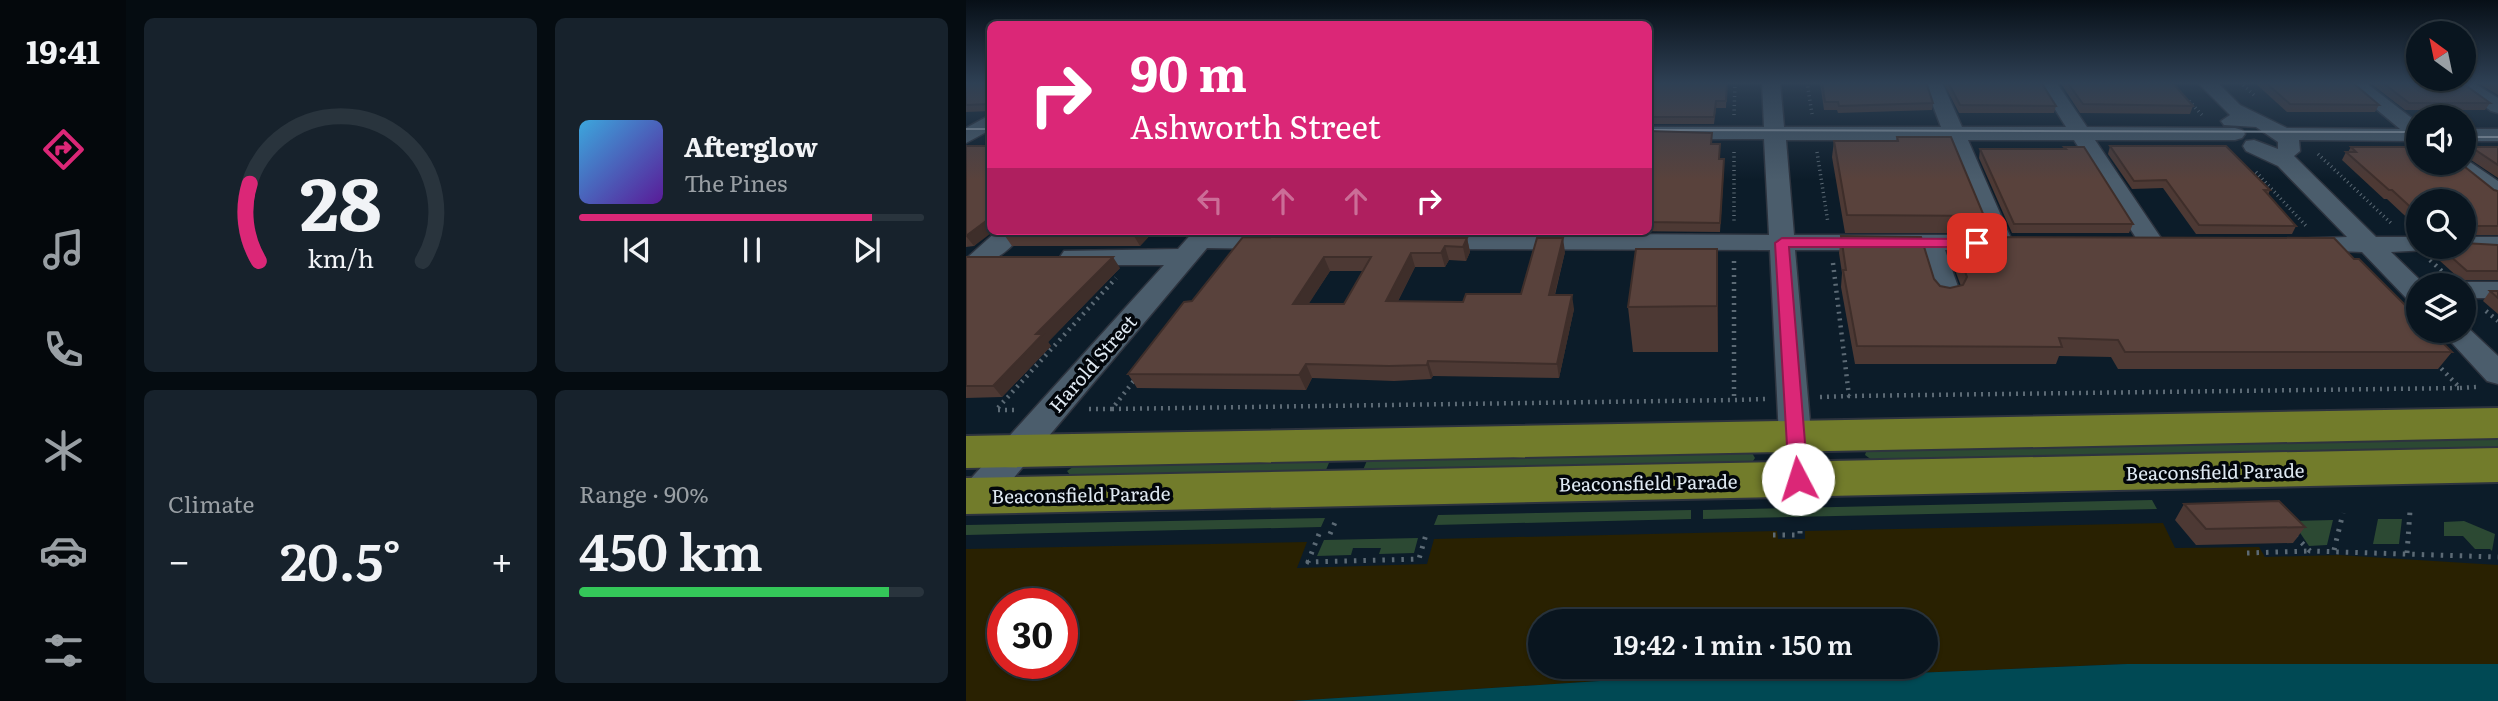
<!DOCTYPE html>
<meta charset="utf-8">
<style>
:root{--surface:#09151f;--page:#17222c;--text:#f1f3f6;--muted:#999fa4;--line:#29343d;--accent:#db2777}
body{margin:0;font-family:Literata,serif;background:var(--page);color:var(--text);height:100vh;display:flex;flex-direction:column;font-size:26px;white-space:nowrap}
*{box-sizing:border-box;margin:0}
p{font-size:23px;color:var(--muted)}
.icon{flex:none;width:38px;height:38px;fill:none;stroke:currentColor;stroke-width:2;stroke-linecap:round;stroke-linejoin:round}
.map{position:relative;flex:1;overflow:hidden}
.panel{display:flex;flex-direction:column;gap:18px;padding:18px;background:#050c11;width:840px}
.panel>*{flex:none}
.banner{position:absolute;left:21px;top:21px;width:665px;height:214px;border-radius:10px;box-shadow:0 2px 5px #0004,0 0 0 2px var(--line);background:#db2777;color:#fff;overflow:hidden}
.needle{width:46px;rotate:327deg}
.controls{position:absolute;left:1440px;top:21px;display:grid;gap:14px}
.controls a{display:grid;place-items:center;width:70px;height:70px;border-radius:50%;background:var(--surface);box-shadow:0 2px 5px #0004,0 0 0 2px var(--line);font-size:35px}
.speed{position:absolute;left:21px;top:588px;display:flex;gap:14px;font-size:35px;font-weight:700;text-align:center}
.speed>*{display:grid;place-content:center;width:91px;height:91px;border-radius:50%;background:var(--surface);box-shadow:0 2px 5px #0004,0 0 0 2px var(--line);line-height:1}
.speed .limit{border:10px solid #d22;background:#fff;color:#111}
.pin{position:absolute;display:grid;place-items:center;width:60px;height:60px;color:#fff;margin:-30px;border-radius:14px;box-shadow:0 4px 10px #0006}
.me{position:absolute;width:77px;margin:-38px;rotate:355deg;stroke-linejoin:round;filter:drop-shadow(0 0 5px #0008)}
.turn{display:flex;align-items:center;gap:24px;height:147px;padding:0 28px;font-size:32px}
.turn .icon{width:91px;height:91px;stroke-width:2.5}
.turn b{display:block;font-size:49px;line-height:60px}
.lanes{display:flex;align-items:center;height:66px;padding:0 28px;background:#0003;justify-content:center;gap:35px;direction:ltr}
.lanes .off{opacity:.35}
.big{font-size:52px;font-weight:600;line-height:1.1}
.panel .tile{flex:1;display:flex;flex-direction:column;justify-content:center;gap:10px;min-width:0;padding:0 24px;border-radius:10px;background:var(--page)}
.panel .dial{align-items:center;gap:0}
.dial svg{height:182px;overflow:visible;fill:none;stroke:var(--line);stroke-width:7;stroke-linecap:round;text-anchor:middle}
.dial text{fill:var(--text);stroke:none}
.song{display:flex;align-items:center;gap:21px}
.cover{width:84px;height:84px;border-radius:10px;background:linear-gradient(135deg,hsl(200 70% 55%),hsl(270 70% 35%))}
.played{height:7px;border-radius:4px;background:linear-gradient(90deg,var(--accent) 85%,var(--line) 85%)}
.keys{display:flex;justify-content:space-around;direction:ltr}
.heat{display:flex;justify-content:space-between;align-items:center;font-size:38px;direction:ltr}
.charge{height:10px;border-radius:5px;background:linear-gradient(90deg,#34c759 90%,var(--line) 0)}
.panel .tiles{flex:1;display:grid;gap:18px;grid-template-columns:repeat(2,1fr)}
.trip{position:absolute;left:562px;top:609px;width:410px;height:70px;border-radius:35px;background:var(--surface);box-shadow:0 2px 5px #0004,0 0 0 2px var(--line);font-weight:600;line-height:70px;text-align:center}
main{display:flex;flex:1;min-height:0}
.tabs{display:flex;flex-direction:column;width:126px;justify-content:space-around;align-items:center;background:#04080c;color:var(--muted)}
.tabs .icon{width:49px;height:49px}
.tabs .on{color:var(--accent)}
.tabs b{font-size:32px;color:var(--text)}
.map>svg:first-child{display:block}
.green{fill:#2c4933}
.sand{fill:#292101;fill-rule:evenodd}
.water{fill:#004954}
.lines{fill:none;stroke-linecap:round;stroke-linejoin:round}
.minor-casing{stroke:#2d333e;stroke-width:3}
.major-casing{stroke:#2d333e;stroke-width:4}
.path-far2{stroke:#5c6a75;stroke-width:3.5;stroke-dasharray:1 3.5;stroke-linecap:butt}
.path-far1{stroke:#5c6a75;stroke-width:4.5;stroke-dasharray:2 5;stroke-linecap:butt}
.path{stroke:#5c6a75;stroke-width:5;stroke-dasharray:2.5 7;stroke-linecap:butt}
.minor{fill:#4b5d6c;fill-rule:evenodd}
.major{fill:#727c2b;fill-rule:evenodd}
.tram{stroke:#98a4af;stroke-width:2}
.wall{fill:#4d3934;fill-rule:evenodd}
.shaded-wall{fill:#3e2e2a}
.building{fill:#59423c;stroke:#3e2e2a;stroke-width:2;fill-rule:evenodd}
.route{fill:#db2777;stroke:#8e194d;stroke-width:2}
.labels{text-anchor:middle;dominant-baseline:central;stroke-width:7;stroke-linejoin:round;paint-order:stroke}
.street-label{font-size:19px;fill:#dfe9f2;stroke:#02060b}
</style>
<main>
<nav class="tabs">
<b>19:41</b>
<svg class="icon on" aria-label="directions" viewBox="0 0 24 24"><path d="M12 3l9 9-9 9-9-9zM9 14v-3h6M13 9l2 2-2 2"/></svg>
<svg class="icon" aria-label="music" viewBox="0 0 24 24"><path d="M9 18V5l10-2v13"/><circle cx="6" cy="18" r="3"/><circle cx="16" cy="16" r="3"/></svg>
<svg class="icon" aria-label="phone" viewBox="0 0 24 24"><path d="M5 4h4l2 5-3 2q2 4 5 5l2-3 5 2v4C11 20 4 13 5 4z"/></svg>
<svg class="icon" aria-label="climate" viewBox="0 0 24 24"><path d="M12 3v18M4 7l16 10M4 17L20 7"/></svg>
<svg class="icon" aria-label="car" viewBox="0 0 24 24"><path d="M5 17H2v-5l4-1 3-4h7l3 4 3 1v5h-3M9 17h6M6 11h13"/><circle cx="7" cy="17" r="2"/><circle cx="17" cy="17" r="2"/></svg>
<svg class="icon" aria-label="filters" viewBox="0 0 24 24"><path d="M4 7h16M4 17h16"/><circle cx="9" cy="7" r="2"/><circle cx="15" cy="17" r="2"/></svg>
</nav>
<section class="panel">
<div class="tiles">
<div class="tile dial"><svg viewBox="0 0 100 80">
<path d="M14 69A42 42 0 1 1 86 69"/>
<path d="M14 69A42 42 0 0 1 10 35" stroke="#db2777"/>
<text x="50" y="56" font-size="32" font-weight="700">28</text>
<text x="50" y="72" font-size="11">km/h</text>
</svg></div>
<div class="tile">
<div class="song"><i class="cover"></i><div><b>Afterglow</b><p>The Pines</p></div></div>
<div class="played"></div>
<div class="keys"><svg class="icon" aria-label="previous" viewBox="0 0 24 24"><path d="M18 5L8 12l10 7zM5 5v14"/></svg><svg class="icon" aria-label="pause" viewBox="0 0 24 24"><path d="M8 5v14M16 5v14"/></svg><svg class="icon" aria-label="next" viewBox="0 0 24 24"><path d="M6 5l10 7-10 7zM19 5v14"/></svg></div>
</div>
<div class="tile"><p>Climate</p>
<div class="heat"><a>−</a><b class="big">20.5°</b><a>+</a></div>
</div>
<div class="tile"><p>Range · 90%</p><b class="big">450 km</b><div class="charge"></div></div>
</div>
</section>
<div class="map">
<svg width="1532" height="701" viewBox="0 0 1532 701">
<rect width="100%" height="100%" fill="#0c1c29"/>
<path class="green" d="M1532,435v12l-626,13 -7,-5 2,-6z
M785,451l4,7 -2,3 -13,2 -377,7 5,-12z
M365,458l-5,12 -256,5 -3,-4 13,-9z
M1186,500l5,9 -454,10v-9z
M725,510v9l-257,6 4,-10z
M359,518l-4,9 -355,8v-10z
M1412,519h24l-3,25h-26z
M1367,520l-6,25 -18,1 -17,-25z
M1498,521l31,13 -3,17 -2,-2h-15l-12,-13h-19v-14z
M452,538l-4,15 -35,1 2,-6h-28l-2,7 -34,1 7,-16z"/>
<path class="sand" d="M1197,523l12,25 84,-1 6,10 73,-2 160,10v99h-371l-308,13 -174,1 -353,23h-326v-152l341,-7 -10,26 130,-4 7,-25 343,-8 1,8h27v-8zM37,604h59v59h-59zM574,621h385v46h-385z"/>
<path class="water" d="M1161,664h371v37h-1206l353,-23 174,-1z"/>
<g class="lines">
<defs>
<path id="minor" d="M796,82h18l4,45h157l-17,-45h18l20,45h104l-28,-45h18l31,45 148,1 7,2 3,4 -3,4 -7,2h-140l70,104 -4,5 -9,3 -9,-3 -69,-109h-106l45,103 -4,5 -64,2 16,45 -4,6 -10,2 -10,-2 -17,-51h-125l20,229 -5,10 -12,3 -12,-3 -5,-10 -11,-229 -342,-1 -9,-3 -4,-5 4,-5 9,-3 341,2 -5,-96h-116v-12h116zM820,140h160l38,95h-190z
M1231,82h20l23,23 47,23 113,1 -56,-47h21l53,41v18l-119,-1 1,11 -6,5 82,81h42v10h12l-3,3 -36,2 34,33h-7v17l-10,-2 -46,-48 -71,-3 -4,-5 4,-5 56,-2 -69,-71 -32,-15 -3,-5 3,-5 8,-1 24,9v-7l-22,-15 -32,-2 -3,-4 9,-6z
M1484,82h22l26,16v15l-7,-2z
M24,115v15l-24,13v-15z
M1498,129h34v12h-34z
M1498,158l34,23v18l-8,-2 -42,-34h16z
M31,231h27c-10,16 -33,36 -52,32l-4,-6z
M228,231l86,2 9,3 4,5 -4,5 -9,3 -73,-1 -217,258 -13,4 -11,-4v-22l198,-219h-91l-9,-2 -4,-6 4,-6 114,-2z
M426,231h24l-9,15 -9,3 -9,-3 -4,-5z
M1498,237h34v16l-43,-3 -3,-3h12z
M1498,282h34v16h-34v-13h-10z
M1498,324l34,32v28l-11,-3 -46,-50h23z"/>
<path id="major" d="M1532,408v30l-1532,30v-32z
M1532,448v34l-1532,32v-36z"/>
</defs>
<use href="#minor" class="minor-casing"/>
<use href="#major" class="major-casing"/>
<path class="path-far2" d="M841,82l5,32
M1274,82l15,14
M1223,101l13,14
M768,115l1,-33
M1459,117h34
M768,152v72
M851,152l11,71
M1352,154l75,71
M1290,172l51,55"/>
<path class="path-far1" d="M1464,260l16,15
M768,261v139l32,-1
M867,263l16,133 611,-8 -24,-25
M1520,311l12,10
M1494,388l16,-1
M854,397l29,-1
M123,409h23l24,-31
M146,409l622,-9
M48,410h-18l120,-132"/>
<path class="path" d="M353,534l-11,28 111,-3 8,-28
M364,534l6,-14
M807,535h27v-11
M1329,536l15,15 188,6
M1368,550l9,-37
M1281,553l62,-2
M1441,553l3,-42"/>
<use href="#minor" class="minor"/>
<use href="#major" class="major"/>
<path class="tram" d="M0,129h24
M682,130l770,2
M1498,137h34"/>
</g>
<path class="wall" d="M0,82h24v29l-24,1z
M682,82h79l-1,26h-10l-2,16h-65l-1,-7 3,-12h-3z
M854,82h106l7,21 -1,7 -94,3 -1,-3h-13z
M977,82h98l15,24 -2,7h-95z
M1094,82h112l21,24 -3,8 -110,-1z
M1288,82h98l27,23 -4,7h-88z
M1403,82h92l29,21 -5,7h-80z
M1510,82h22v13z
M682,131l64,13 12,23 -4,65 -99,-1h27z
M931,137l87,79 -4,17h-135l-13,-76 2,-16h62z
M0,146h24v85l-16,15 -8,1z
M1144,146l160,44 -2,5 28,31 -4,8h-96l-33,-46 -31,1 -24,-35z
M1098,147l69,77 -4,9h-117l-33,-75 1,-9h84z
M1385,147l147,44v44h-30l-4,5v-39h-46v27l-31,-29h-3l-42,-39 4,-8h2z
M1498,147h34v31l-33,-22h-1z
M44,231h144l-14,15h-128l-7,-10z
M875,236l93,43 6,7 10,2 11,-2 -12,-32 3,-17 402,22 98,93 -14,17h-320l-7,-12 -52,-1 -3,8h-201l-14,-77 1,-14 -3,-20z
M277,237l224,1 3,14 -4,9 -17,-1 -4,7h-30l-17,34 65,1 58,-8 44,-42 -10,43 19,14 -15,69 -126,-2 -2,3 -37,2 -82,-3 -6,12 -169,-2 -9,-14 64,-73zM364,271h33l-19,33h-36z
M1532,245v35h-37l-32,-29 3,-4z
M0,257l154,11 -72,74 3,4 -49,51 -36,1z
M1524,291h8v23l-15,-13z
M752,293v59h-85l-5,-45z
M1218,504l121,23 -12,16 -97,2 -21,-25z"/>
<path class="shaded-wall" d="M24,218v13h4l-20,15 -8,-10z
M172,231h16l-14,15 -6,-10z
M501,238l3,14 -4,9 -3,-14z
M597,238l2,14 -14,57 -2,-14z
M479,246l4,14 -4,7 -4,-14z
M751,249l1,44v59l-1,-46z
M445,253l4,14 -24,48 -5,-14z
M147,257l7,11 -72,74 3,4 -49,51 -9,-11 43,-52z
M358,257l6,14 -31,48 -6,-15z
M606,295l2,14 -15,69 -2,-14z
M462,361l5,15 -2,3 -4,-14z
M340,364l6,14 -6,12 -7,-15z"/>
<path class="building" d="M0,82h24v22l-24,1z
M682,82h79l-1,19h-10l-2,16h-66l4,-19h-4z
M856,82h104l7,21 -94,3 -1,-4h-13z
M982,82h93l15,24 -96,-1z
M1101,82h105l21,24 -110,-2z
M1299,82h87l27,23 -89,-1z
M1416,82h79l29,21h-81z
M682,131l64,2 -1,11h9l-1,15h5l-4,64 -72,-1z
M931,137h54l33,79 -137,-1 -13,-74h64z
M0,146h24v72l-24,18z
M1144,146h116l44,44h-6l32,36 -97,-1 -33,-45 -32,1z
M1098,147h20l49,77h-119l-34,-75h86z
M1385,147h67v16h42l34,27 4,1v35h-30v9l-4,1v-35h-46v13l-26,-24h-3l-43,-38h10z
M1498,147h34v18l-27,-18 -4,1v4h-3z
M44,231h128l-4,5h-129z
M875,236l80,1 13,42 6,7 10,2 13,-3 4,-8 -15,-40 382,1 20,21h5l59,59v13h13l21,21h-327l-7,-12 -59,-2 3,9 -205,-1 -14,-76h3z
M277,237l224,1 -4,9 -18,-1 -4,7h-30l-25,48 77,1 3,-8h55l16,-56h26l-14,57h23l-15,69 -129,-3 -1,4 -38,1 -83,-2 -7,11 -171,-1 56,-72 8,-1zM358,257h47l-27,47h-51z
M1498,243l34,2v26h-31l-27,-24h24z
M670,249h81v57l-89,1z
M0,257h147l-77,77h7l-50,52h-27z
M1524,291h8v7z
M1313,501l26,26 -99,2 -22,-25z"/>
<linearGradient id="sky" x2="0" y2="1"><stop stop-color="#070f17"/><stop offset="0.46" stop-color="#2e4054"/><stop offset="1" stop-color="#2e4054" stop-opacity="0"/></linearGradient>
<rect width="1532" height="180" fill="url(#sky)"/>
<path class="route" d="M816,238l195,1 7,4 -7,4h-188l19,232 -3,5 -7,2 -6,-2 -3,-5 -14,-236z"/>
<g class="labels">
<g class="street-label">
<text transform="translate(126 363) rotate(-49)">Harold Street</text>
<text transform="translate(1249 471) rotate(-1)">Beaconsfield Parade</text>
<text transform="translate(682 482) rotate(-1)">Beaconsfield Parade</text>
<text transform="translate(115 494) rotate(-1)">Beaconsfield Parade</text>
</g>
</g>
</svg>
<div class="controls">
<a><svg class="needle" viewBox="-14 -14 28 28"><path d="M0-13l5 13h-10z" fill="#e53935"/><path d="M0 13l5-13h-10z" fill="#999fa4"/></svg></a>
<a><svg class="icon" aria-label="sound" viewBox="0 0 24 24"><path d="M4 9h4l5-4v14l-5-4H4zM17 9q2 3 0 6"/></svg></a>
<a><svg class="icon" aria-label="search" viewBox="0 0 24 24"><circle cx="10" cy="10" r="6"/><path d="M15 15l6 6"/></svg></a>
<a><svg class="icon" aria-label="layers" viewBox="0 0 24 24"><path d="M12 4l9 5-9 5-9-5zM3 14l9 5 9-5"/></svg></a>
</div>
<div class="speed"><div class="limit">30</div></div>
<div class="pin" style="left:1011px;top:243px;background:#d93025"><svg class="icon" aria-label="arrive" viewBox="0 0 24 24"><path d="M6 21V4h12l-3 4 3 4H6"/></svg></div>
<svg class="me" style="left:832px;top:479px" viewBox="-20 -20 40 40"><circle r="19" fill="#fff"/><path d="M0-13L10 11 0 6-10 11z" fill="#db2777"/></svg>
<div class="trip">19:42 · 1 min · 150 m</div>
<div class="banner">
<div class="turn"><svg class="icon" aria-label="right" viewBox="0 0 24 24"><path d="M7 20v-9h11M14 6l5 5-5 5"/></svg><div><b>90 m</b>Ashworth Street</div></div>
<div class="lanes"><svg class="icon off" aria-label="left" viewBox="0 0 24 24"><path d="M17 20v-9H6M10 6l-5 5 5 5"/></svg><svg class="icon off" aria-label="ahead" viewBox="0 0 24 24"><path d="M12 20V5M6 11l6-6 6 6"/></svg><svg class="icon off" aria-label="ahead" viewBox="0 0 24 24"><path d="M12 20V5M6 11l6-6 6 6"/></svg><svg class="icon" aria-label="right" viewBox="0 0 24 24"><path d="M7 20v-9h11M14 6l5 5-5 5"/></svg></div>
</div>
</div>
</main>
